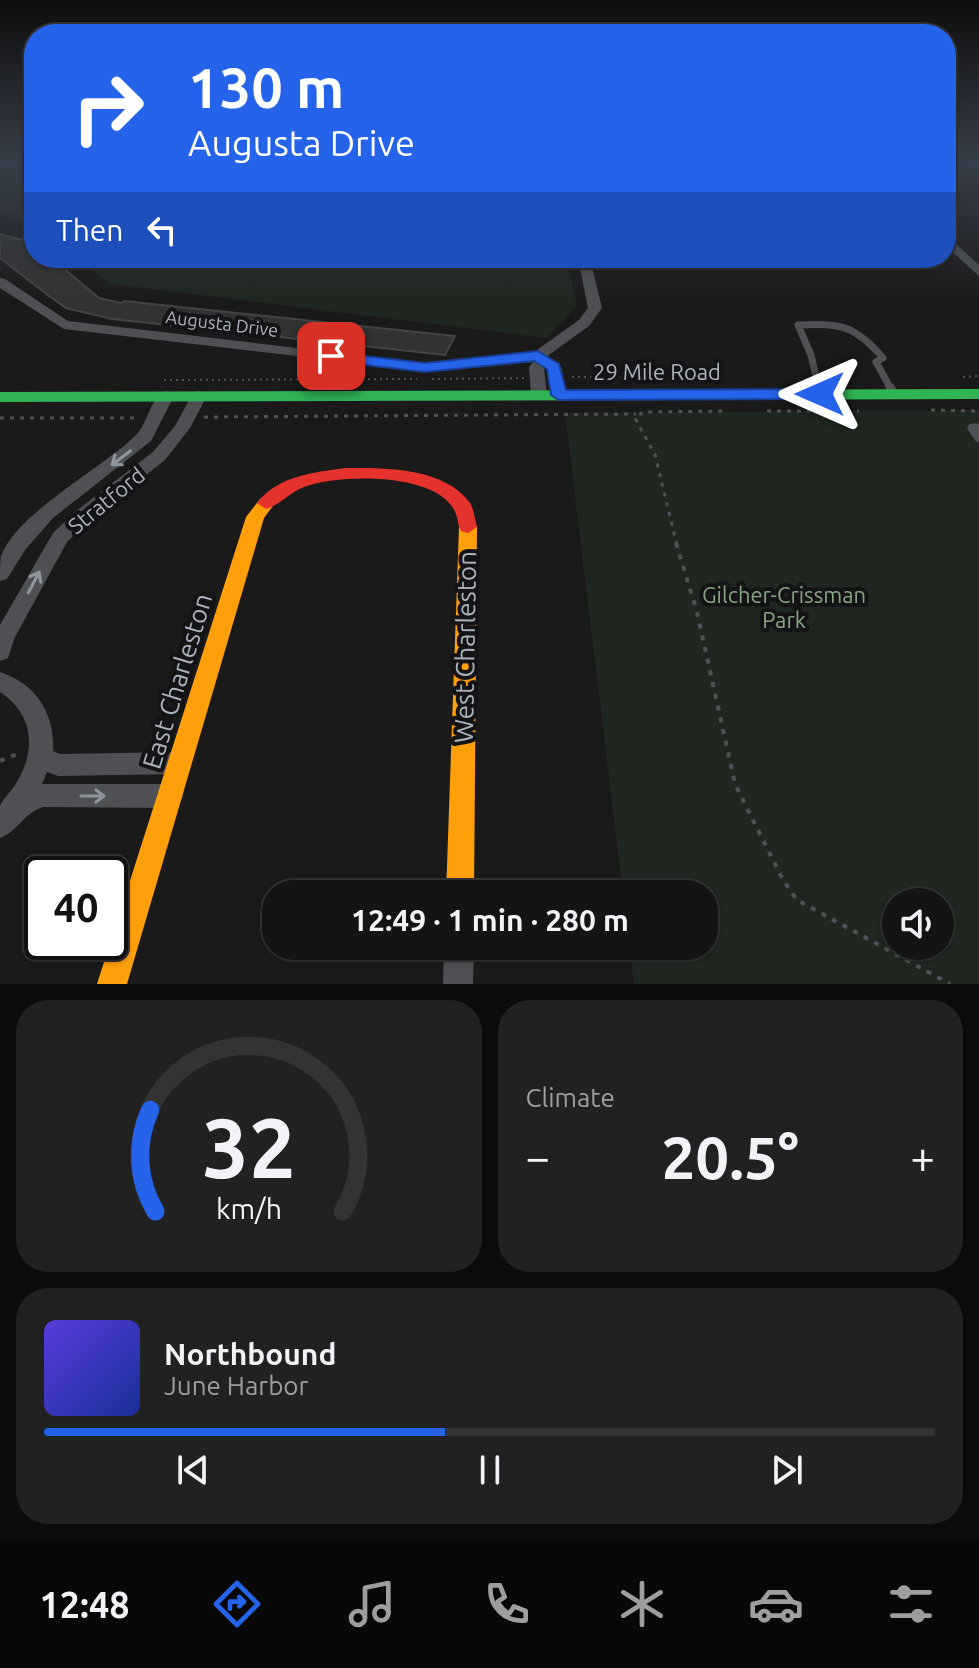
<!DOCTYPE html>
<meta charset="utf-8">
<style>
:root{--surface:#141414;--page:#212122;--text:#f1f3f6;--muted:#9d9ea0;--line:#333334;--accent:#2563eb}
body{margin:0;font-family:Ubuntu,sans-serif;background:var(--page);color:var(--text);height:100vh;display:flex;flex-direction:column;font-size:30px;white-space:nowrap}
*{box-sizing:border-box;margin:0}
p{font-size:26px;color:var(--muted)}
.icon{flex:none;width:44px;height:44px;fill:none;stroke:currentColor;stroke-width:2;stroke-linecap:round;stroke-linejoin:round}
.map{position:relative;height:984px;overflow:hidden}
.sheet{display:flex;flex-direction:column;gap:16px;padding:16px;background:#0b0b0b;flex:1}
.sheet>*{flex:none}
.top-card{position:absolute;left:24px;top:24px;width:932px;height:244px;border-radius:32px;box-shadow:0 2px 6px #0004,0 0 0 2px var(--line);background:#2563eb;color:#fff;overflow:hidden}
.fabs{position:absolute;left:882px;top:888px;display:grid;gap:16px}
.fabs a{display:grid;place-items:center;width:72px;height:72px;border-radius:50%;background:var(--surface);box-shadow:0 2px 6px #0004,0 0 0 2px var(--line);font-size:40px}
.speed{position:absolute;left:24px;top:856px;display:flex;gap:16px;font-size:40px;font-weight:700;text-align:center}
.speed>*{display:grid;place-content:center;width:104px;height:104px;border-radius:50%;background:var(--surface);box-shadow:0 2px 6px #0004,0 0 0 2px var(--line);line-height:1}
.speed .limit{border:4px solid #111;border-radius:12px;background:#fff;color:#111}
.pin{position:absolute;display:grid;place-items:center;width:68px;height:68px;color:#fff;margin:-34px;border-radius:16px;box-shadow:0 4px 12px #0006}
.me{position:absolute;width:88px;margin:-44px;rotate:270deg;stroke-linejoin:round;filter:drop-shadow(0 0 6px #0008)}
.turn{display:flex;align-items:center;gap:28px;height:168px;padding:0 32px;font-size:36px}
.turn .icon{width:104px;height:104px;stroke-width:2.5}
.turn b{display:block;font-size:56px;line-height:68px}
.then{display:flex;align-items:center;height:76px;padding:0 32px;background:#0003;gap:16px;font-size:30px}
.big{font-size:60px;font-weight:700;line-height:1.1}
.sheet .card{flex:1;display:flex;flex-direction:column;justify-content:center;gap:12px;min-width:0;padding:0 28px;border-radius:32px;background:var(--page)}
.sheet .dial{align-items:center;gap:0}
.dial svg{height:208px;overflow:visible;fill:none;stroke:var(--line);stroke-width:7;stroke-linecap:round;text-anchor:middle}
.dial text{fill:var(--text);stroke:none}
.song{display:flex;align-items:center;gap:24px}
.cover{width:96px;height:96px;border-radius:12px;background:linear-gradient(135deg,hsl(250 70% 55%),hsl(230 70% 35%))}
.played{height:8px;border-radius:4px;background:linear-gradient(90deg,var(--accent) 45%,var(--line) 45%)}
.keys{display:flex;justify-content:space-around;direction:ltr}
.heat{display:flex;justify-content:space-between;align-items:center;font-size:44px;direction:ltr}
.sheet .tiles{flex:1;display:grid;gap:16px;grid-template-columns:1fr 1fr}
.card:last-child{grid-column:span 2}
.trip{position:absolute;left:262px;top:880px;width:456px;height:80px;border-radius:32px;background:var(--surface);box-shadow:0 2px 6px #0004,0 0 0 2px var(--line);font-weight:700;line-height:80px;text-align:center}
.menu{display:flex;height:128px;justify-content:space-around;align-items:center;background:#080808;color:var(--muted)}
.menu .icon{width:56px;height:56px}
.menu .current{color:var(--accent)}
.menu b{font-size:36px;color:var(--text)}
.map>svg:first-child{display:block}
.green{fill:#202720;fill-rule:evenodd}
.building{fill:#323232;stroke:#424446;stroke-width:2}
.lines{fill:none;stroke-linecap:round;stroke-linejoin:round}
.path-far2{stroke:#505155;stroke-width:2;stroke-dasharray:2 4;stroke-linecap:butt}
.path-far1{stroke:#505155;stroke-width:3;stroke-dasharray:4 6;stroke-linecap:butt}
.path{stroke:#505155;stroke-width:4;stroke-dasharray:5 7;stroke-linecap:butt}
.lane-far2{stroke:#4e5053;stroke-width:6}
.lane-far1{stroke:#4e5053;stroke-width:7}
.lane{stroke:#4e5053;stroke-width:9}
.street{fill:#4e5053;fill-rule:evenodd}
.fast{fill:#30b455;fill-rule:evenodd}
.slow{fill:#ff9f0a;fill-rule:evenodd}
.jam{fill:#e5322d;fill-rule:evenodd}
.oneway{stroke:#8f959c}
.route{fill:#2563eb;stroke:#184099;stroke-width:2}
.labels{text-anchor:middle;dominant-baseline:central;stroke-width:8;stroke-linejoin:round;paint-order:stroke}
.far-street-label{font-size:18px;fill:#abb2bb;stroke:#141416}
.street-label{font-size:22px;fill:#abb2bb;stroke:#141416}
.park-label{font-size:22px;fill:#86a682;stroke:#141416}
.near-street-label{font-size:26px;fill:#abb2bb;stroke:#141416}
</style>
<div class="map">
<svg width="979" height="984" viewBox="0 0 979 984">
<rect width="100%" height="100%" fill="#1a1a1a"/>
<path class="green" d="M0,163h34v67l-24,-16 -10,2z
M74,258h493l10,48 -31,32 -435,-54z
M979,410v574h-345l-5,-38h75v-52h-81l-58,-481zM896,902h44v44h-44z"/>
<path class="building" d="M0,234l34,9v15l22,4 43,36 22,5 3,-2 331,35 -10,19 -333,-36 -46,-11 -17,-12 -49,-38z"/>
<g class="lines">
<path class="path-far2" d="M572,377h60
M963,377l16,-1
M432,379l93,-1
M164,380l253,-1"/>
<path class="path-far1" d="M931,410l48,1
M767,411h92
M204,417l432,-3
M0,418h140
M677,545l-22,-90 -20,-37 8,-6 84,-1"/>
<path class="path" d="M676,543l21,69 38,172 48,96 14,20 153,84
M0,761l22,-9"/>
<path class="lane-far2" d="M0,164l3,-1"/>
<path class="lane-far1" d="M819,389l-8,-34 -13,-30c42,-2 57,0 85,33l-7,4 15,27"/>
<path class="lane" d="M818,387l2,7
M890,387l4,7
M979,428h-7l7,10"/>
<path class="street" d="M946,235l33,30v11l-33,-30z
M578,258h12l12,50 -13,18 -43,31 15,10 6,28 -8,5 -8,-5 -4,-25 -3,-2 3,27 -8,5 -8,-5 -2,-28 5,-6 -109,10 -361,-42 -64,-41v-10l5,1 63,42 357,42 109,-11 45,-32 9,-12z
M166,391l8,5 -23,45 -98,77 -28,32 -18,29 -7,2c0,-7 0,-18 1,-25 16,-43 100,-87 134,-120 13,-11 15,-40 31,-45z
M199,391l8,5 -17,32 -25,32 -75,59 -23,23 -52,95 -7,21 -8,3v-36l53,-92 23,-22 77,-59 22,-26 18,-33z
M0,672c36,12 55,41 53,79l7,3 119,-2 9,3 3,8 -3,8 -9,3 -121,2 -11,-4 -5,12h128l9,4 4,8 -4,8 -9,4 -127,-1c-22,8 -24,24 -43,31 0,-8 0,-24 0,-32 3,-8 14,-17 18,-26 19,-33 14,-67 -18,-88z
M444,946h30l-1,38h-30z"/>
<path class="fast" d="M979,389v10l-979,3v-10z"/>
<path class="slow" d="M266,497l9,6 -11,15 -137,466h-30l149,-467 14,-18z
M468,521l9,6 -3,367h-28l13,-367z"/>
<path class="jam" d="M346,468c39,0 98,-1 124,35 4,7 5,16 7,24l-9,6 -7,-2c-4,-7 -3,-16 -8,-23 -22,-36 -115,-34 -149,-21 -14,5 -24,18 -38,22l-9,-6c20,-27 58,-31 89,-35z"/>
</g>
<defs><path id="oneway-shaft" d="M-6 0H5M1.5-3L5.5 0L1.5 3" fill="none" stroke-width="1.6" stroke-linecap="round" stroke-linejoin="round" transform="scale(2)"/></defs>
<g class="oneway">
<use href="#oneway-shaft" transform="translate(121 458) rotate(143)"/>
<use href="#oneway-shaft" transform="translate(34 582) rotate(-62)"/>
<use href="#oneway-shaft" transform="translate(93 796)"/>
</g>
<linearGradient id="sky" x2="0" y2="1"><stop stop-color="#0e0e0e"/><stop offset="0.54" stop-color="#383e49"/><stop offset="1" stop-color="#383e49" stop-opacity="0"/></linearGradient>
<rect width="979" height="301" fill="url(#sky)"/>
<path class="route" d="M538,351l21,13 7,26 254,-1 8,5 -8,5 -261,1 -8,-5 -4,-26 -13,-8 -109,11 -94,-11 -8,-5 8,-4 94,11z"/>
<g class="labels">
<g class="far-street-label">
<text transform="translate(222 323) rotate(7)">Augusta Drive</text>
</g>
<g class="street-label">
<text x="657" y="371">29 Mile Road</text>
<text transform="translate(106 500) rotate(-39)">Stratford</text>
</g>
<g class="park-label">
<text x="784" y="594">Gilcher-Crissman<tspan x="784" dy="25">Park</tspan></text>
</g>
<g class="near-street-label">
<text transform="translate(465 647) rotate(-89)">West Charleston</text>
<text transform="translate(177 681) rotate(-73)">East Charleston</text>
</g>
</g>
</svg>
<div class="fabs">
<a><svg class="icon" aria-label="sound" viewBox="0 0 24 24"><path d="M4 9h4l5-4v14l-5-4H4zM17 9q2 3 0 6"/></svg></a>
</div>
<div class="speed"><div class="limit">40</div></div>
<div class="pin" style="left:331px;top:356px;background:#d93025"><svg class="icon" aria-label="arrive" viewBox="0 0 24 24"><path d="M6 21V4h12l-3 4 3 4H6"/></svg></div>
<svg class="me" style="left:820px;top:394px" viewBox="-20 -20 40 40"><path d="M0-17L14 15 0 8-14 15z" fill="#2563eb" stroke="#fff" stroke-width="4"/></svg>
<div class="trip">12:49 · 1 min · 280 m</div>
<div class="top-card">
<div class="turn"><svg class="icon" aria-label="right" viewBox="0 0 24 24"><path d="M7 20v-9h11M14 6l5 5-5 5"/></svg><div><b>130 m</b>Augusta Drive</div></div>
<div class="then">Then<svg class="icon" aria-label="left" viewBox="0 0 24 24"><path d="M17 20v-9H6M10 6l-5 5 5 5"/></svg></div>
</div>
</div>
<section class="sheet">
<div class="tiles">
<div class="card dial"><svg viewBox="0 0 100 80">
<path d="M14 69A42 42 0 1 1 86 69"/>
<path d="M14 69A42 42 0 0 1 12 30" stroke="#2563eb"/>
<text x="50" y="56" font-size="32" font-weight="700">32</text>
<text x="50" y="72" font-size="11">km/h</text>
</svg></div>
<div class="card"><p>Climate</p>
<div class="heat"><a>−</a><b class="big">20.5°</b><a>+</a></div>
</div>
<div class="card">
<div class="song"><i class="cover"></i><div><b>Northbound</b><p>June Harbor</p></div></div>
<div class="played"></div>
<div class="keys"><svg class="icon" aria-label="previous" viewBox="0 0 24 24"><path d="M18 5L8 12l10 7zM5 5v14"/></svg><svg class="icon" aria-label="pause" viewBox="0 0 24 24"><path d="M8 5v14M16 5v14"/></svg><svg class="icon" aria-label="next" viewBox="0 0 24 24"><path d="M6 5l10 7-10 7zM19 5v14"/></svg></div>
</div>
</div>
</section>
<nav class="menu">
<b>12:48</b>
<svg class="icon current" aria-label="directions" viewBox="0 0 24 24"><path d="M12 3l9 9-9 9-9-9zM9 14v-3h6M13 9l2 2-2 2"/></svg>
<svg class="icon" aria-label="music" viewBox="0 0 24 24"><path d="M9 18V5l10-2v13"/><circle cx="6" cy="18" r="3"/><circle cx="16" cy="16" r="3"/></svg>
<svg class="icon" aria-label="phone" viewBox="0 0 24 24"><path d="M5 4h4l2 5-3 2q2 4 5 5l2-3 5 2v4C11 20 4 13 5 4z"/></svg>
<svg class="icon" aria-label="climate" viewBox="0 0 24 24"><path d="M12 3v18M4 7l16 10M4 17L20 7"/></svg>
<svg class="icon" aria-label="car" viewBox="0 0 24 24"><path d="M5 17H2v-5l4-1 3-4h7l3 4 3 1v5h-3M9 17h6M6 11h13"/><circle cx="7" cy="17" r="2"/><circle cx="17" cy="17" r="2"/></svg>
<svg class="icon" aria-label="filters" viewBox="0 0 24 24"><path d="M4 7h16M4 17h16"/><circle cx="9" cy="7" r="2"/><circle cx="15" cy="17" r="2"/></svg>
</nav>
